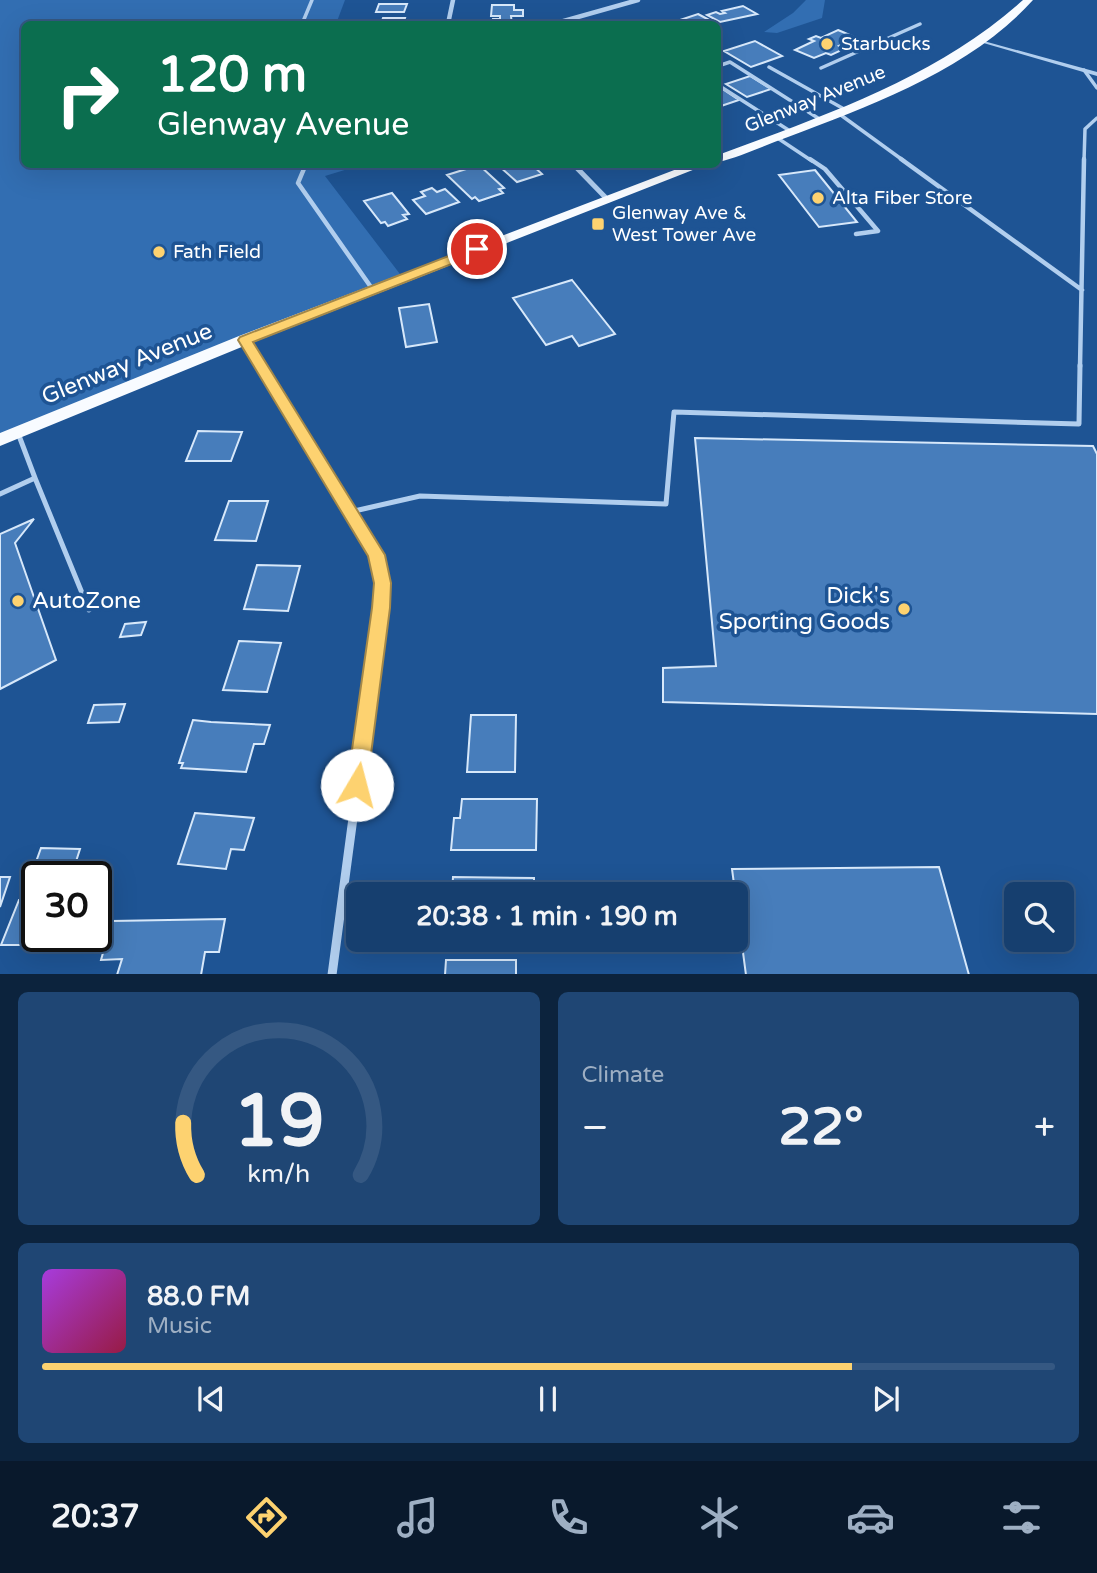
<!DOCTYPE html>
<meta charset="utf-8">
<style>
:root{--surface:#163f6f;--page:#1f4674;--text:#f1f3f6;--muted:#9eafc3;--line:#355882;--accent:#fdd270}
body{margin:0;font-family:"Varela Round",sans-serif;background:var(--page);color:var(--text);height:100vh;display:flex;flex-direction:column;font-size:26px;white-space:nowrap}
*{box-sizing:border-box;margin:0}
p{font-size:23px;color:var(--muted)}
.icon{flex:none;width:38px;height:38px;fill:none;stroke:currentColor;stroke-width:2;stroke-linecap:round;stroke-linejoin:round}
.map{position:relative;height:974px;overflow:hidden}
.side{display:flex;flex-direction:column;gap:18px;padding:18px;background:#0c233d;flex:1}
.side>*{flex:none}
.top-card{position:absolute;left:21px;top:21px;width:700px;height:147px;border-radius:10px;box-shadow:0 7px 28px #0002,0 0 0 2px var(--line);background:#0b6e4f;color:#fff;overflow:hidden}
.fabs{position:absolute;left:1004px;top:882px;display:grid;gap:14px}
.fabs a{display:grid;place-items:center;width:70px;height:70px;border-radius:10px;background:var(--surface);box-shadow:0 7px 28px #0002,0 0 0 2px var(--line);font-size:35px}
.speed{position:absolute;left:21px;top:861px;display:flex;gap:14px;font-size:35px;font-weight:700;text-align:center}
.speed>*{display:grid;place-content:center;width:91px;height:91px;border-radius:50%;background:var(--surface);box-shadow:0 7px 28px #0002,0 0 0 2px var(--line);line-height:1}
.speed .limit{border:4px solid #111;border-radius:10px;background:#fff;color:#111}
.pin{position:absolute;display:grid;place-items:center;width:60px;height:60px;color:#fff;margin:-30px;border:4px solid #fff;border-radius:50%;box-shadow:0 2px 7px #0007}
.me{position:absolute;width:77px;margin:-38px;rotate:8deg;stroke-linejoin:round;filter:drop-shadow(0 0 5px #0008)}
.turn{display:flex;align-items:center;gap:24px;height:147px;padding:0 21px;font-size:32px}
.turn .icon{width:91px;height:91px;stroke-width:2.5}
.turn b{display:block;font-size:49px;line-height:60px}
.big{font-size:52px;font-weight:800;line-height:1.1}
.side .tile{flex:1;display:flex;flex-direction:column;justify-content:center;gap:10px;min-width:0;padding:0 24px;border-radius:10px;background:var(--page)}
.side .dial{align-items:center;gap:0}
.dial svg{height:182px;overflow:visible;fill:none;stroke:var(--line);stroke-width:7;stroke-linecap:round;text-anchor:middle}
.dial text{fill:var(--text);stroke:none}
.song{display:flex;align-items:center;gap:21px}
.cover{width:84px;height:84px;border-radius:10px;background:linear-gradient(135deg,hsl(280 70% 55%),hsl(340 70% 35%))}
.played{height:7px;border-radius:4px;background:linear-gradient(90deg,var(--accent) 80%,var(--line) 80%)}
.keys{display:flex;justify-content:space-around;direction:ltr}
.heat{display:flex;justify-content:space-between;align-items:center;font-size:38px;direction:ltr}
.side .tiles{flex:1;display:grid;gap:18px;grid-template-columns:1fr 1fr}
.tile:last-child{grid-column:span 2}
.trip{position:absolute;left:346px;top:882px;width:402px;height:70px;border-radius:10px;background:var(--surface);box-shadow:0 7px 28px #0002,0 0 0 2px var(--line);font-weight:800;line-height:70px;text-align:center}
.menu{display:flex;height:112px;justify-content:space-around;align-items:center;background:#09192c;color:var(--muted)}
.menu .icon{width:49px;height:49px}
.menu .selected{color:var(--accent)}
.menu b{font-size:32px;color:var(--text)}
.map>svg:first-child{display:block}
.green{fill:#326eb2}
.building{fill:#477dbb;stroke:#d7e8fa;stroke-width:2}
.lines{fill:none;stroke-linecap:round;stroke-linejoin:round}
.service-far2{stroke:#b1ceee;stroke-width:3.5}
.service-far1{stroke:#b1ceee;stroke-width:4.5}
.service{stroke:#b1ceee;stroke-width:5}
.minor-far3{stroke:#b1ceee;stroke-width:4.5}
.minor-far2{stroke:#b1ceee;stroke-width:5}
.minor-far1{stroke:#b1ceee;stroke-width:7}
.minor{stroke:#b1ceee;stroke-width:9}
.tertiary{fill:#b1ceee;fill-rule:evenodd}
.primary{fill:#f8fbff;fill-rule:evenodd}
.route{fill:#fdd270;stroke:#a48849;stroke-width:2}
.poi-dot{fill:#fdd270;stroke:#1e5494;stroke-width:2.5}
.labels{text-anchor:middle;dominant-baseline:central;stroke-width:7;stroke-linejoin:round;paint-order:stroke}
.far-poi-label{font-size:19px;fill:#fff;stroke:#1e5494;text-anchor:start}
.far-street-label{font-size:19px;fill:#fff;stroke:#1e5494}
.street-label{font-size:23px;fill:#fff;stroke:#1e5494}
.poi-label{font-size:23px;fill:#fff;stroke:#1e5494;text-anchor:end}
</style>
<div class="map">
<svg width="1097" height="975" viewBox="0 0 1097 975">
<rect width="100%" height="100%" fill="#1e5494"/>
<path class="green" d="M0,0h345l-9,24h-312v140l337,1 -36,11 78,102 -403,162z
M806,0h19l-3,18 -45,15 -13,-1 29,-19z"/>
<path class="building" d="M379,4h28l-3,8h-28z
M492,5h22v5h9v6h-12l1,8h-20l1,-5h7v-3h-9z
M743,6l14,8 -37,8 -13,-7 9,-3 4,2 5,-1 -3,-2z
M698,14l15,8 -8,2 -31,-2z
M383,18h22l-1,3h5l-1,3h-27z
M838,30l19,8 -18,8 5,3 -13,6 -5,-2 -12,5 -19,-8 19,-9 -5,-2 7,-3 5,2z
M755,41l27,15 -31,11 -27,-16z
M750,76l21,13 -24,8 -21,-13z
M718,86l21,14 -21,7z
M531,164l11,10 -25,8 -18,-16z
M479,165l25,23 -5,1 4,4 -24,8 -4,-4 -3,2 -25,-24z
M815,170l42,52 -38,5 -40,-52z
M432,188l5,4 8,-3 14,13 -33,12 -13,-14 12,-4 -4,-4z
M392,193l17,21 -6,1 4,4 -19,7 -3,-4 -4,1 -17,-22z
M572,280l43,54 -36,12 -7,-10 -26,9 -33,-47z
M429,304l8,38 -31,5 -7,-39z
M198,431l44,1 -11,29h-45z
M695,438l398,8 4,8v260l-434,-12v-34l53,-2z
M229,501h39l-12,40 -41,-1z
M34,519l-19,24 41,117 -56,29v-155z
M257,565l43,1 -12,45 -44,-2z
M146,622l-5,13 -21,2 5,-13z
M239,641l42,2 -14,49 -44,-2z
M125,704l-6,18 -31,1 6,-18z
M471,715h45l-1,57h-48z
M193,720l18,2 59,3 -6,19h-10l-8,28 -65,-4 2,-5h-4z
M462,799h75l-1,51h-85l3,-32h6z
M195,813l59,5 -10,32 -13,-1 -5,20 -48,-5z
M41,848l39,1 -8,25 -40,-1z
M939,867l30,108h-223l-14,-106z
M0,877h10l-10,30z
M453,877l81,1v16h-82z
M19,900h18v36h11l-3,9h-44z
M225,919l-6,33h-14l-4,23h-84l5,-16 -21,1 11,-39z
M446,960h70v15h-71z"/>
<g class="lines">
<path class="service-far2" d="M302,24l10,-24
M718,66l12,-4 91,58
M769,67l75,42
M821,68l99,-44
M1084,70l13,18
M718,85l72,46
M838,113l66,48
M776,137l36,24
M1084,161l1,-32 12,-11"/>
<path class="service-far1" d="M810,159l15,10 53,62 -22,3
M901,159l181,131
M306,164l-8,19 75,107
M1080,367l4,-208"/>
<path class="service" d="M35,478l54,132
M0,494l35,-16 -17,-45
M350,512l70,-16 246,8 8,-92 405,12 1,-59"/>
<path class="minor-far3" d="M448,24l5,-24
M553,24l85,-24"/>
<path class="minor-far2" d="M573,164l35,36
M244,340l17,27"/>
<path class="minor-far1" d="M259,365l117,190 6,28 -4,50"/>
<path class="minor" d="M332,975l46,-344"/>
<path class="tertiary" d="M980,40l117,32v4l-117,-34z"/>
<path class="primary" d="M1023,0h10c-62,69 -161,105 -245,137 -23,8 -47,20 -70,25v-7c107,-40 218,-77 305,-155z
M690,164h18l-459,180 -249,102v-13l239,-97z"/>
</g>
<path class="route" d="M477,245l5,2v5l-229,90 132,213 6,28 -1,25 -23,177 -3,8 -7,3 -7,-3 -3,-8 25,-177 2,-25 -6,-27 -130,-216 2,-3z"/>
<g class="poi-dot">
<circle cx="827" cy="44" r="7"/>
<circle cx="818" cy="198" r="7"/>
<rect x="591" y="217" width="14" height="14" rx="3.5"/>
<circle cx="159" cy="252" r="7"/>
<circle cx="18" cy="601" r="7"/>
<circle cx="904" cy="609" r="7"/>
</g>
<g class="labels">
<g class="far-poi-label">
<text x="841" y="44">Starbucks</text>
<text x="832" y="198">Alta Fiber Store</text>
<text x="612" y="213">Glenway Ave &amp;<tspan x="612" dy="22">West Tower Ave</tspan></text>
<text x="173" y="252">Fath Field</text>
</g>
<g class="far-street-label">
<text transform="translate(815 99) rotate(-22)">Glenway Avenue</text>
</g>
<g class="street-label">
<text transform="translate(127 364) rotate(-22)">Glenway Avenue</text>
</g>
<g class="poi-label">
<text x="890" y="596">Dick's<tspan x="890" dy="26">Sporting Goods</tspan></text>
<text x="32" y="601" text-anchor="start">AutoZone</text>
</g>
</g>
</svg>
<div class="fabs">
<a><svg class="icon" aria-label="search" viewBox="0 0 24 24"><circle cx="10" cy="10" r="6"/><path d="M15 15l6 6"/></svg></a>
</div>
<div class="speed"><div class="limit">30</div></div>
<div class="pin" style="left:477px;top:249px;background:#d93025"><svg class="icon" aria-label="arrive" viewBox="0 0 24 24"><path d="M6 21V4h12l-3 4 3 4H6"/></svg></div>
<svg class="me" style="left:357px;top:785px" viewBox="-20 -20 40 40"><circle r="19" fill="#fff"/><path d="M0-13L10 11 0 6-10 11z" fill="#fdd270"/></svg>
<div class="trip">20:38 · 1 min · 190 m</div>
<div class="top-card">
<div class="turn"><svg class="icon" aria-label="right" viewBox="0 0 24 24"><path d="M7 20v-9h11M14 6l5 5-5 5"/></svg><div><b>120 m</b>Glenway Avenue</div></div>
</div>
</div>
<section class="side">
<div class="tiles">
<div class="tile dial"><svg viewBox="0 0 100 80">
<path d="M14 69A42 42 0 1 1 86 69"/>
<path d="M14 69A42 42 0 0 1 8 46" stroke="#fdd270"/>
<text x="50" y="56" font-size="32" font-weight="700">19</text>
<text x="50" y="72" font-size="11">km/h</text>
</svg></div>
<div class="tile"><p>Climate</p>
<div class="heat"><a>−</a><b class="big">22°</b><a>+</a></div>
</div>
<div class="tile">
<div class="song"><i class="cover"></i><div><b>88.0 FM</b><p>Music</p></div></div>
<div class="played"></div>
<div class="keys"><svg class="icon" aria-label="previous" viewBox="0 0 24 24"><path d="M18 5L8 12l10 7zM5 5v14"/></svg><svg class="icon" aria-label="pause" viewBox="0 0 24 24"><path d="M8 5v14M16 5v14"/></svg><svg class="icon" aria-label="next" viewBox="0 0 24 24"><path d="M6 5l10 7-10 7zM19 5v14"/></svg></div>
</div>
</div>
</section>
<nav class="menu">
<b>20:37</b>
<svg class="icon selected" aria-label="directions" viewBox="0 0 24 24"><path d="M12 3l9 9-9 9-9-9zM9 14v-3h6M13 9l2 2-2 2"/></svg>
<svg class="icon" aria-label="music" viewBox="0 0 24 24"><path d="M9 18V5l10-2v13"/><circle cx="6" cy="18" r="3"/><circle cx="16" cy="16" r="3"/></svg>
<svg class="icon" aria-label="phone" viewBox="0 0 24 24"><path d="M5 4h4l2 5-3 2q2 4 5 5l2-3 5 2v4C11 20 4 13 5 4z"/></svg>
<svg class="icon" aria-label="climate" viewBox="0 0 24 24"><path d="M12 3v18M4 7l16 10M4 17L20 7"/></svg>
<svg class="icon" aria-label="car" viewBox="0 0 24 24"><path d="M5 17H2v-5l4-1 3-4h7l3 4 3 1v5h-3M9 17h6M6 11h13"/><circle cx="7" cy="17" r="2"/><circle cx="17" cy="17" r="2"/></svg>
<svg class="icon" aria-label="filters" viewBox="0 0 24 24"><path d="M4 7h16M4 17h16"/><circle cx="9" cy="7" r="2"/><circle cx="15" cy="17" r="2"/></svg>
</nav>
